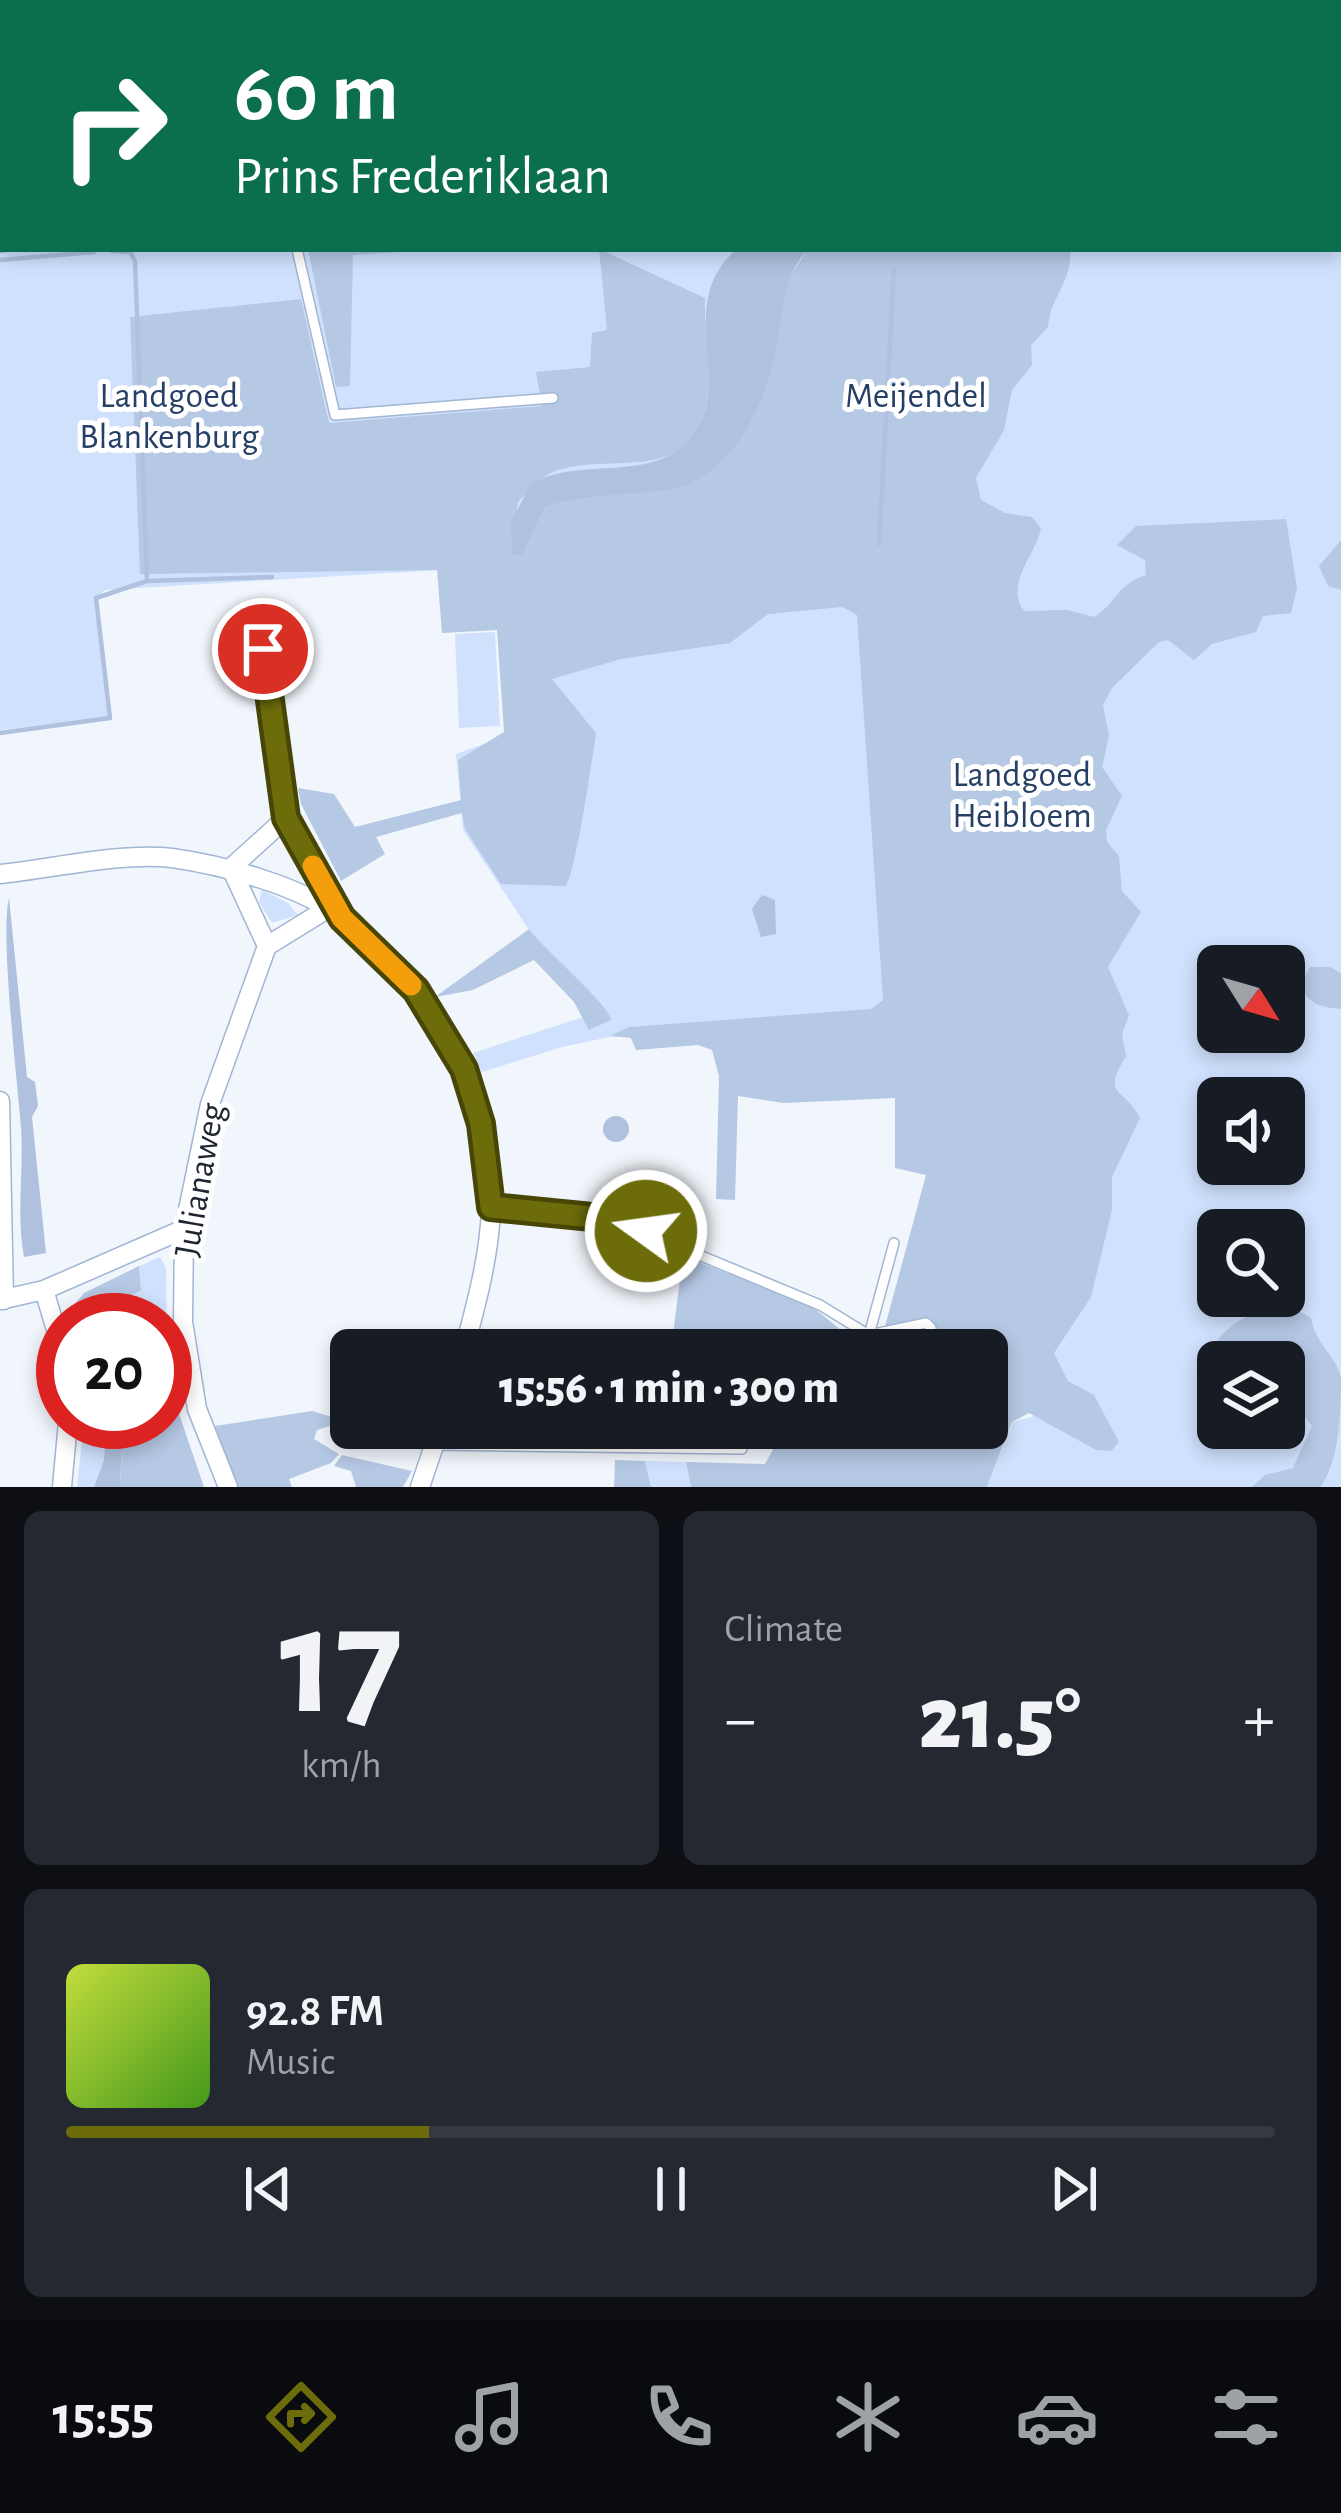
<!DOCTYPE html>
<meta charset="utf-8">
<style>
:root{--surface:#171b24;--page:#242831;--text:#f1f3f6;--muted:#9ea1a6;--line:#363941;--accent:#6d6c0b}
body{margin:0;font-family:"Alegreya Sans",sans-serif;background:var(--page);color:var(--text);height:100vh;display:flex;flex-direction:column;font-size:45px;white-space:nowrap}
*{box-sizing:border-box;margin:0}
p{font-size:39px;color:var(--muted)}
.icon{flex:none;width:66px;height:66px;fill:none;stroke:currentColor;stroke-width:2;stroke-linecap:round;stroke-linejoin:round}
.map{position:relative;height:1487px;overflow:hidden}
.side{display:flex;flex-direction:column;gap:24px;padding:24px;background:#0d0f14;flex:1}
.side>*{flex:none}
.hud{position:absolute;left:0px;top:0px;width:1341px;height:252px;box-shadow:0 6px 18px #0003;background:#0b6e4f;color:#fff;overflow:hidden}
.needle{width:78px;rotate:127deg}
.buttons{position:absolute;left:1197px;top:945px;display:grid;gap:24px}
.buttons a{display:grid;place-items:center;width:108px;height:108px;border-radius:18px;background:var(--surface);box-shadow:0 6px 18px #0003;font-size:60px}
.speed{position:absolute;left:36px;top:1293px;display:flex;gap:24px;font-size:60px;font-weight:700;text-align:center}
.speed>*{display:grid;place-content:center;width:156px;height:156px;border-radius:50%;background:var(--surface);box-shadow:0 6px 18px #0003;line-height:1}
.speed .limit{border:18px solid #d22;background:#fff;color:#111}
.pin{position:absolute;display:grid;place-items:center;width:102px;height:102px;color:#fff;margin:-51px;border:6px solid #fff;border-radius:50%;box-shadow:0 3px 12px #0007}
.me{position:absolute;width:132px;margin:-66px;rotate:284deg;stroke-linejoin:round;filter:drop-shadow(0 0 9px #0008)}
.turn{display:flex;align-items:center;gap:42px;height:252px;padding:0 36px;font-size:54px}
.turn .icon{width:156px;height:156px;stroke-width:2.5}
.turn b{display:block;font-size:84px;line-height:102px}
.big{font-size:90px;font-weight:800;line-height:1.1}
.side .widget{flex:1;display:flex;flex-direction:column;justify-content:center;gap:18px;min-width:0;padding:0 42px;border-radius:18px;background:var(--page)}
.side .dial{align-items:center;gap:0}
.dial b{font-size:156px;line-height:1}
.song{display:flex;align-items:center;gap:36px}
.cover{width:144px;height:144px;border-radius:18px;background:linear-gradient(135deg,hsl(70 70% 55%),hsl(100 70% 35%))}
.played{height:12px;border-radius:6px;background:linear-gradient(90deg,var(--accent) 30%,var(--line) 30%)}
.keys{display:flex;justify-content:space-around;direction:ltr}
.heat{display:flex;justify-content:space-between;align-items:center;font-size:66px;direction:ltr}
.side .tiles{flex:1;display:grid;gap:24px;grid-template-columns:1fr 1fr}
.widget:last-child{grid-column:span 2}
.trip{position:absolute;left:330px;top:1329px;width:678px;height:120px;border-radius:18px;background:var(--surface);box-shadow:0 6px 18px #0003;font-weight:800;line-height:120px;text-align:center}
.tab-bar{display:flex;height:192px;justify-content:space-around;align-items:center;background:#090b0e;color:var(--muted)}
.tab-bar .icon{width:84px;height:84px}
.tab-bar .active{color:var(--accent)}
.tab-bar b{font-size:54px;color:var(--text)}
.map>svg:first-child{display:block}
.green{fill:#cfe1fd;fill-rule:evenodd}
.forest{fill:#b5c8e4}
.water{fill:#afc1de}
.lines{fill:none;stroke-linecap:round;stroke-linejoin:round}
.stream{stroke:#afc1de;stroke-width:4.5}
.service-casing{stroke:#a1b5d4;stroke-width:12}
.minor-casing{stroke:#a1b5d4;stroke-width:21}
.service{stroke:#fff;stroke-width:9}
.minor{stroke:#fff;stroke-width:18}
.route-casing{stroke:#474607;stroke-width:30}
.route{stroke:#6d6c0b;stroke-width:21}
.slow{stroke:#f59e0b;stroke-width:21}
.labels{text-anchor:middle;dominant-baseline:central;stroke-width:10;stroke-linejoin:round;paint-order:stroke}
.park-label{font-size:36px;fill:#263f66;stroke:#fff}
.street-label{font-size:36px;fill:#1e2531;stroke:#fff}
</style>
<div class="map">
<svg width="1341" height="1487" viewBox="0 0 1341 1487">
<rect width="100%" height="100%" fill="#f1f6fc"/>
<path class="green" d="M0,0h1341v1487h-354l26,-65 24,-7 -89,-370 -319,-12 -67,14 -80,25 -9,-19 113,-37 -123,-186 -7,-76 50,-18 1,-170 -402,24 -9,8 14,120 -110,12zM3,3h1335v246h-1335zM1218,966h66v66h-66zM1218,1098h66v66h-66zM1218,1230h66v66h-66zM1218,1362h66v66h-66z
M495,632l5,94 -41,2 -4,-94z
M262,890l26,13 10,12 -26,8 -13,-21z
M160,1257l6,11 1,67 -2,-15h-72l-3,-11 51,-19 -2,-24z
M84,1422h22l-2,38 -10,27h-17z
M645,1461l41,1 5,25h-40z"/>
<path class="forest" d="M308,249h135l-90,6 -3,131 -14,1z
M599,249l106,49c-1,33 7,69 2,102 -14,89 -98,50 -154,72 -12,5 -25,21 -35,30l-6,52 10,2 23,-49 34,-12 41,-5 134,-80 19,-49 15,-81 20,-31h262c3,32 -20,48 -22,78l-17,18 1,20 -20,25 -8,40 -28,48 5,22 24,13 27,4 9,11c-5,27 -37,56 -17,83l43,-1 27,7c24,-15 21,-31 52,-42l-1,-15 -28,-15 19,-19 150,-7 11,69 -6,25 -28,3 -7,16 -44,12 -18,16 -26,-20 -9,2 -47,46 -9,17 6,31 -7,31 20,29 -16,34 1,12 12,14 3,35 19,21 -33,55 21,48 -7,19 4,22c-26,42 -1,31 14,62l-28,59v33l-21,87 -37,56 14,28 26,14 25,47 -8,9 -15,-1 -67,-37 -17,9 -25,65h-296l-5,-25 79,2 9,-16 2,-20h211v-78h-316l12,-94 127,49 47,38 23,2 46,-170 -31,-7v-70l-111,5 -46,-7 -3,104 -19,-1 3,-123 -7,-26 -14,-5 -62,5 -5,-12 -21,-2 19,-9 242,-18 12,-9 -26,-385 -15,-8 -74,7 -38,29 -109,16 -69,20 44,54c-4,28 -20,137 -30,153l-65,-2 -36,-55 -3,-16 -86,24 9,17 -44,27 -40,-77 -3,-16 36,6 21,33 106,-27 -3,-40 46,-28 -7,-102 -55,3 -5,-63 -297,4 -10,-257 171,-18 28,124 213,-17 -6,-34 54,-5 2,-34 15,-3z
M1341,540v50l-13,-4 -9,-20z
M529,929c16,22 82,77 82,91l-22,10 -15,-28 -40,-42 -61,30 -38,7z
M1310,967h20l11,6v36c-21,-2 -31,-4 -41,-23z
M139,1266l2,24c-22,13 -42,17 -63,27l-9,-6 15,-18z
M1290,1306l21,12c5,27 25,38 30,59 0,32 -1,85 -21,110h-68l13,-12 28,-7 19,-42 -21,-27 -7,-37h-66v16l-12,-7c4,-42 46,-63 84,-65z
M167,1335l8,67 29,85h-84l3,-65h42z
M312,1411l20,6 1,8 -16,5 -3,9 25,15 -8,9 -42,16 3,8h-54l-23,-61z
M633,1428h56v16l-59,-3z
M342,1455l70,16 -9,16h-47l-5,-16 -17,-5z
M615,1460l30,1 6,26h-37z"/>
<path class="water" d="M737,249h71c-25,27 -24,60 -31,96 -11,53 -35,113 -86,138 -29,14 -101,7 -146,24l-23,49 -10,-2 -1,-32 20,-38c46,-27 112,-3 152,-38 60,-53 -14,-140 54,-197z
M762,895l13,5 1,34 -15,3 -9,-28z
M9,898l18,179 8,5 3,24 -6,11 14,136 -22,4c-8,-44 0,-87 -3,-130 -4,-49 -21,-193 -12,-229z
M603 1129a13 13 0 1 1 26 0a13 13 0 1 1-26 0Z
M106,1422h17l-3,65h-26l10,-27z"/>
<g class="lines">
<path class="stream" d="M951,3v-3
M0,224h3
M0,260l94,-8
M879,544l15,-275
M147,581l125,-4
M0,733l110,-15 -14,-120 51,-17 -12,-320 -5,-9 -18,-1"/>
<defs>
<path id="service" d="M86,3v-3
M0,247h3
M297,249l38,166 218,-17
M491,1207l121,12 208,86 49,30 25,-92
M869,1335l57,-12 5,5v22
M869,1335l17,15
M434,1445l308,4"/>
<path id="minor" d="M263,649l23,169 54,96
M231,868l36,78
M231,868l55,-50
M0,874c51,-5 122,-22 172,-16 50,7 130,28 170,60 87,70 152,175 149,289 -1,47 -15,98 -27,143
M0,1101l4,199
M44,1290l19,63
M0,1300l44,-10 140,-61
M62,1487l6,-65
M228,1487l-31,-78 -14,-87 1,-93 26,-125 57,-158 60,-37
M420,1487l20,-59"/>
</defs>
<use href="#service" class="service-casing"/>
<use href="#minor" class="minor-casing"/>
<use href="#service" class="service"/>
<use href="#minor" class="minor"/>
</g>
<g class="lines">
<defs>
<path id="route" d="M263,649l23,169 56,100 74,72 48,79 17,55 10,83 121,12 34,12"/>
</defs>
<use href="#route" class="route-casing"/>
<use href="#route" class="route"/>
<path class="slow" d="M313,866l29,52 69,67"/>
</g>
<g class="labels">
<g class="park-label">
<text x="169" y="396">Landgoed<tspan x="169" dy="41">Blankenburg</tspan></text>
<text x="916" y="396">Meijendel</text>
<text x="1022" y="775">Landgoed<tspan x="1022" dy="41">Heibloem</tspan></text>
</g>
<g class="street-label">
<text transform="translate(200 1180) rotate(-80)">Julianaweg</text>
</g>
</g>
</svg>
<div class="buttons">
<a><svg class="needle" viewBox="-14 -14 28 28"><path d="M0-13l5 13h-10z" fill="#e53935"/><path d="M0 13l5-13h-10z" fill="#9ea1a6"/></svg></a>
<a><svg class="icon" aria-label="sound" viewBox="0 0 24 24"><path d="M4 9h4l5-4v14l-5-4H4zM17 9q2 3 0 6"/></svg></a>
<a><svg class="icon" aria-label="search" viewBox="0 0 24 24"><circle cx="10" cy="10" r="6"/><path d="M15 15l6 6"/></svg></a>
<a><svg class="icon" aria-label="layers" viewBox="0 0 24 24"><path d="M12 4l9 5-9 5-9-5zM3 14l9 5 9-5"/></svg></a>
</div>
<div class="speed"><div class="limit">20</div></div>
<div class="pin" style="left:263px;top:649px;background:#d93025"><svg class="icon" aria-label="arrive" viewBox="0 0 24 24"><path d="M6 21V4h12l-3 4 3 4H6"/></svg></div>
<svg class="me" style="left:646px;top:1231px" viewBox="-20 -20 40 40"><circle r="17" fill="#6d6c0b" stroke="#fff" stroke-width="3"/><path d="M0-11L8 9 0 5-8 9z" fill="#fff"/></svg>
<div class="trip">15:56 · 1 min · 300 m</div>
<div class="hud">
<div class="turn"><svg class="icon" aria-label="right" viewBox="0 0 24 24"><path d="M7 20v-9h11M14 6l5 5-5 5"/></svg><div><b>60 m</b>Prins Frederiklaan</div></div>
</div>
</div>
<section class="side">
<div class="tiles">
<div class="widget dial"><b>17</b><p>km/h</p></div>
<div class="widget"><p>Climate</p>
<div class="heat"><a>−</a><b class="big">21.5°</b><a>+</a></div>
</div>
<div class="widget">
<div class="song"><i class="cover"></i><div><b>92.8 FM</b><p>Music</p></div></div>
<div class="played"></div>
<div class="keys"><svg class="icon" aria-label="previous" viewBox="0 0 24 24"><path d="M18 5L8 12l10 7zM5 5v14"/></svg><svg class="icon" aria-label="pause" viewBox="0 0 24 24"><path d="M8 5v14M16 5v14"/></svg><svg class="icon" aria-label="next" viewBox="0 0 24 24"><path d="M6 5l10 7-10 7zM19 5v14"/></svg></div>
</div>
</div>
</section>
<nav class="tab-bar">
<b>15:55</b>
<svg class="icon active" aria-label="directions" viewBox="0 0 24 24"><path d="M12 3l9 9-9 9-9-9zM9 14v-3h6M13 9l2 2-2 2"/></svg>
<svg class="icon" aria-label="music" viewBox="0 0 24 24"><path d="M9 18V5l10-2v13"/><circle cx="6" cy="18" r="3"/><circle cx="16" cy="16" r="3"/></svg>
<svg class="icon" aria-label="phone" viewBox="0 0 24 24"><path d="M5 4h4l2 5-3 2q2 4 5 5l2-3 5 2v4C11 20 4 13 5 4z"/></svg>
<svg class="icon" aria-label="climate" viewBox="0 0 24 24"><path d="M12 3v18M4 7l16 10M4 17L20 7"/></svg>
<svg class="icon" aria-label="car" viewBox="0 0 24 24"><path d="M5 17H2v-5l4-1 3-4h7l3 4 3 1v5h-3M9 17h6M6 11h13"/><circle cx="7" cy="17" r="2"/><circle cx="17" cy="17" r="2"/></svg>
<svg class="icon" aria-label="filters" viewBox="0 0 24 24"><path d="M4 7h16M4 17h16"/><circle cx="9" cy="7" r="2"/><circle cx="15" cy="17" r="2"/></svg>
</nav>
